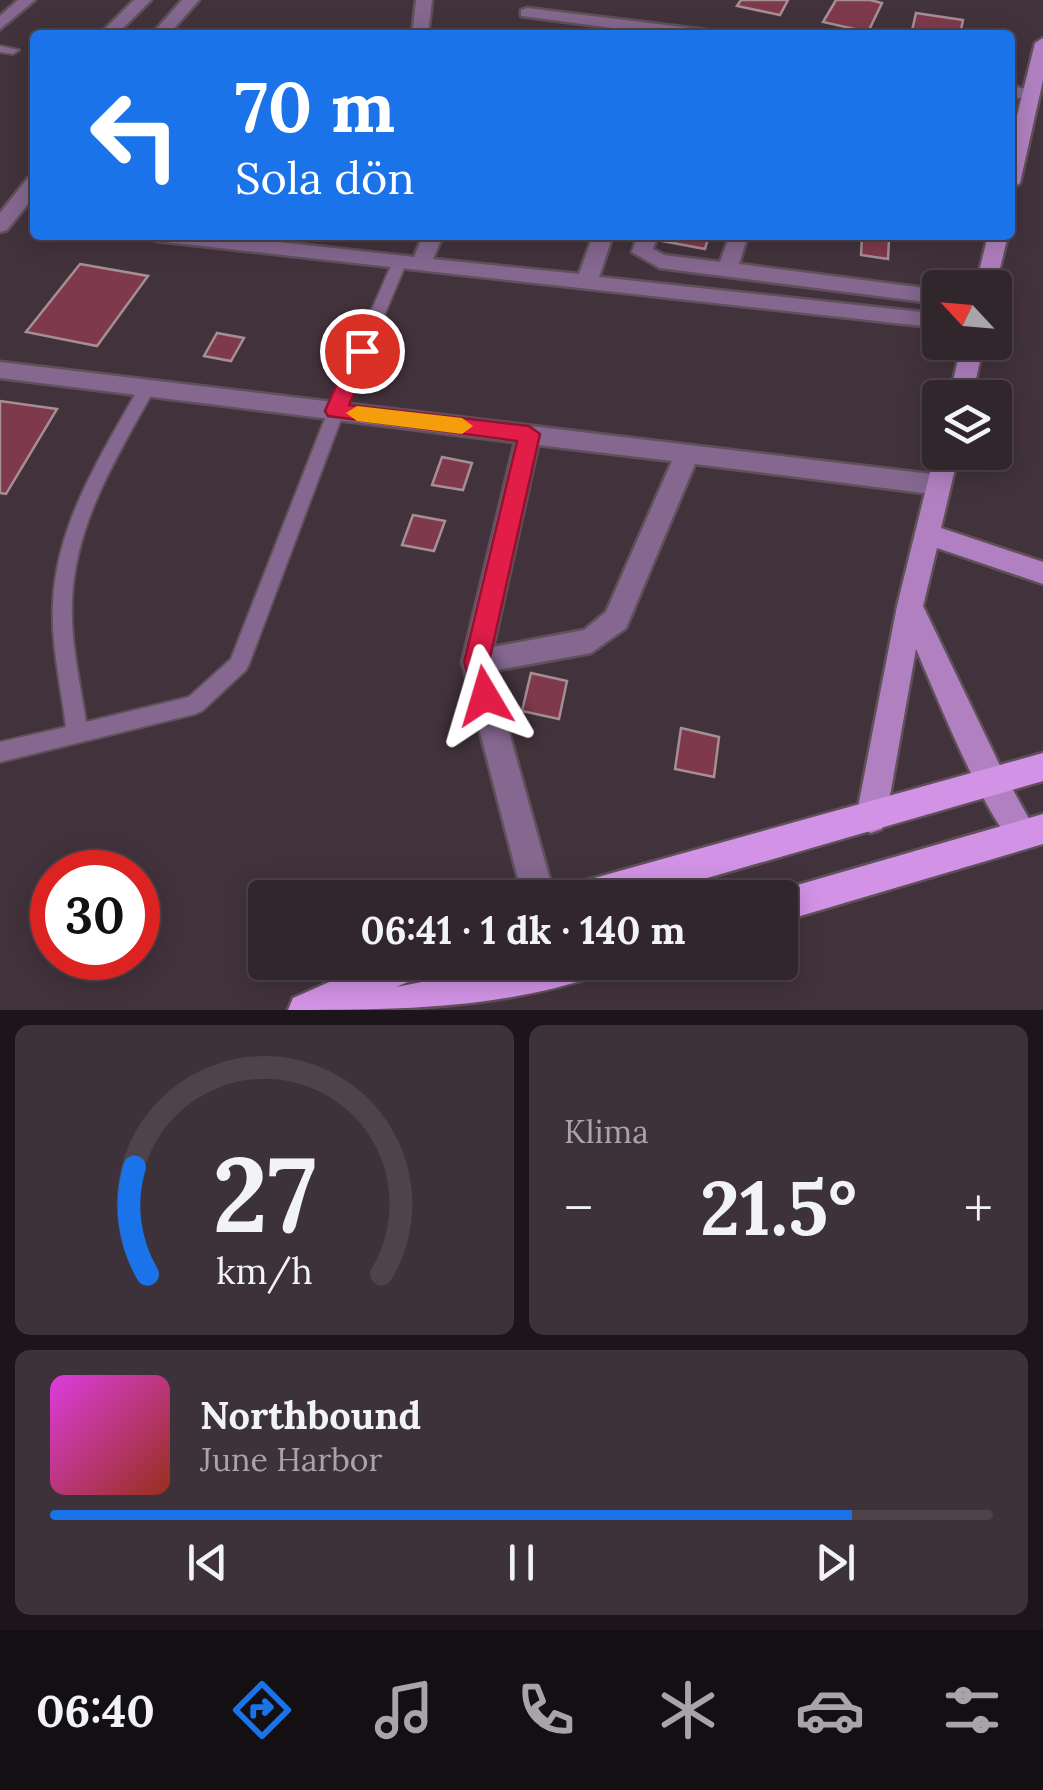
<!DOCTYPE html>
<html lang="tr">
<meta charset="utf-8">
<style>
:root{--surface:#32262d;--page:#3d3239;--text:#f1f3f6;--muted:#a8a5aa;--line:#4d4349;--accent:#1a73e8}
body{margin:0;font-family:Lora,serif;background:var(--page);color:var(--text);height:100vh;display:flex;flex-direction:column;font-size:38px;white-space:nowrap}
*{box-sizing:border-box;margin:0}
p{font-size:32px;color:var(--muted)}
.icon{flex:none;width:55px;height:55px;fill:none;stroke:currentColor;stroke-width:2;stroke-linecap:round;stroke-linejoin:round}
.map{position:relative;height:1010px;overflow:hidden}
.drawer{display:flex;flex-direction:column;gap:15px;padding:15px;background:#1c1519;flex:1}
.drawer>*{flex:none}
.banner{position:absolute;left:30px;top:30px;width:985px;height:210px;border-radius:10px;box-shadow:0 5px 25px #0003,0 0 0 2px var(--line);background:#1a73e8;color:#fff;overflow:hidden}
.needle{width:65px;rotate:296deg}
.fabs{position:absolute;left:922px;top:270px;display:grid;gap:20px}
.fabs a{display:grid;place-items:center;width:90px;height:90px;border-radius:10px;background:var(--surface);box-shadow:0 5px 25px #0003,0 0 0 2px var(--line);font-size:50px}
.speed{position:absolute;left:30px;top:850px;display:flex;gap:20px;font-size:50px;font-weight:700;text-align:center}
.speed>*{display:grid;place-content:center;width:130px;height:130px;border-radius:50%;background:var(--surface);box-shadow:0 5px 25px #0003,0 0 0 2px var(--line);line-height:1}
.speed .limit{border:15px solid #d22;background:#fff;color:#111}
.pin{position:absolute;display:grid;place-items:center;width:85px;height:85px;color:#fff;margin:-42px;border:5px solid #fff;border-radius:50%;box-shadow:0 2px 10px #0007}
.me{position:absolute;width:110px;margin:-55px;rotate:353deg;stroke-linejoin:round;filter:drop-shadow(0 0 8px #0008)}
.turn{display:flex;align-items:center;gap:35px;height:210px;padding:0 40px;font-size:45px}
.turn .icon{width:130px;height:130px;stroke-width:2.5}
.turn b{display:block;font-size:70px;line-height:85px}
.big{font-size:75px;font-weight:800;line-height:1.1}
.drawer .tile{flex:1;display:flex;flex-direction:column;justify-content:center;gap:15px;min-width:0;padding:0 35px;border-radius:15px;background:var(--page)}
.drawer .dial{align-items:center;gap:0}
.dial svg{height:260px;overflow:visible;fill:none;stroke:var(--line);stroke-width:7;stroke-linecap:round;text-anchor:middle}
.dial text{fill:var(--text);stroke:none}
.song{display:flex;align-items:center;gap:30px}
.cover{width:120px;height:120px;border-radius:15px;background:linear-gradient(135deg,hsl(300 70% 55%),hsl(10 70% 35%))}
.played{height:10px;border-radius:5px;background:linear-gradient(90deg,var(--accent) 85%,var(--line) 85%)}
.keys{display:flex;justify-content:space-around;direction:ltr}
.heat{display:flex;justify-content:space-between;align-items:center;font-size:55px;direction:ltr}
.drawer .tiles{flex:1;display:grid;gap:15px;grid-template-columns:1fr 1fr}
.tile:last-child{grid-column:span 2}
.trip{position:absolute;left:248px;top:880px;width:550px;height:100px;border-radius:10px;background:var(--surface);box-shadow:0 5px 25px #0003,0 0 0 2px var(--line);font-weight:800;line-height:100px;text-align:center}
.tab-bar{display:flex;height:160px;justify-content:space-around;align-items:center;background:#140f12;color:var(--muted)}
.tab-bar .icon{width:70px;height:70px}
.tab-bar .current{color:var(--accent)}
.tab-bar b{font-size:45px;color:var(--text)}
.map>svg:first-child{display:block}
.building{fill:#7e3a4c;stroke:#a58f93;stroke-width:2.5}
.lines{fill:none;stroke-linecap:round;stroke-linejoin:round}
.lane-casing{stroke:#5f5059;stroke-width:4}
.street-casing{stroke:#5f5059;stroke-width:5}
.secondary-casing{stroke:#5f5059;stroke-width:5}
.primary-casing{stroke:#5f5059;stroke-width:5}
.lane{fill:#85678f;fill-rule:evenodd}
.street{fill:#85678f;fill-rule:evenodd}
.secondary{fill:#b180c0;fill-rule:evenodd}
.primary{fill:#d293e6;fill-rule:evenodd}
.route{fill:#e11d48;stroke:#92132f;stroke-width:2.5}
.slow{fill:#f59e0b}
</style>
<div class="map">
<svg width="1043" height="1010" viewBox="0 0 1043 1010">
<rect width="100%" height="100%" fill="#42323c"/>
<path class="building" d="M741,0h47l-8,15 -43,-9z
M836,0h34l12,3 -14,29 -45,-10z
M916,13l47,7 -3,15h-49z
M659,235h50l-4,14 -48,-9z
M862,236l27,4 -1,19 -27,-4z
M80,264l68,12 -51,70 -71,-14z
M217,333l27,5 -13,23 -27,-5z
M0,401l57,8 -51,85 -6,-1z
M442,457l30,6 -9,27 -31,-5z
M413,515l32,6 -11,30 -32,-6z
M531,673l36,8 -8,38 -37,-8z
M681,728l38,9 -5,40 -39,-8z"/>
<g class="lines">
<defs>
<path id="lane" d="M0,46l19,4 -6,4 -13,-2z
M400,256l7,5 -63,150 -95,253 -3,6 -44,41 -7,3 -195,48v-20l66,-15c-5,-41 -15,-82 -13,-123 3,-81 50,-152 88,-220l6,-2 8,6c-37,67 -80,134 -83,212 -2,41 8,82 14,122l103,-25 42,-38 97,-248 65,-150z"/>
<path id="street" d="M18,0h17l-35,29v-13z
M134,0h17l-35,35h-17z
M182,0h17l-31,35h-17z
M416,0h16l-4,35h-16z
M527,8l179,22 8,5h-48l-145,-19v-6z
M1010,86l27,5 3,4 -9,5 -21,-4z
M35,176v19l-28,35 -7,2v-19l28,-35z
M147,235h68l199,22 9,-22h20l-10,24 146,15 14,-39h20l-14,42 341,37v14l-783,-87z
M638,235h20l-5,14 11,6 56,7 10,-27h18l-9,29 201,26v14l-280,-36 -28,-16z
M0,362l939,113 9,3 3,7 -3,7 -9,3 -244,-31 -69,164 -35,25 -99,18 63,227h-32l-61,-236 53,-220 -515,-64zM538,445l134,16 -66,151 -22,18 -91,17z"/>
<path id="secondary" d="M1043,38v42l-23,103 -10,6v-45l25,-101z
M988,235h20l-13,54 -20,-1z
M962,342h22l-12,56h-23z
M940,445v7h19l-18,76 102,34v22l-106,-36 -14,58 81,168 34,61 -5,11 -11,4c-29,-11 -90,-165 -106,-201l-30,169 -4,11 -11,4 -11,-4 -4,-11 41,-212 38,-154z"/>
<path id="primary" d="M1043,753v28l-405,117h-74l5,-11 11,-5z
M1043,814v30l-263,78v-24h-13l13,-8z
M375,962h56l-4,12 -31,13 130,-25h80l-4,12c-103,36 -212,36 -314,36l5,-12z"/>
</defs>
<use href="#lane" class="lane-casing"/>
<use href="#street" class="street-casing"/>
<use href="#secondary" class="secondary-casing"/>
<use href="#primary" class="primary-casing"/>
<use href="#lane" class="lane"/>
<use href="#street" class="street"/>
<use href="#secondary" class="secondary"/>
<use href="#primary" class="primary"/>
</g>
<path class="route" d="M362,344l10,7 -23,54 180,21 11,8 -51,228 9,34 -4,8 -9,4 -9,-4 -12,-42 53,-221 -189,-25 -3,-5 26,-60z"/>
<path class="slow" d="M357,406l105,12 11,8 -11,8 -105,-13 -11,-8z"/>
</svg>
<div class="fabs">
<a><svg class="needle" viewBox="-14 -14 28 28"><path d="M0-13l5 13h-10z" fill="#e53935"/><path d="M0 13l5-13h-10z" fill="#a8a5aa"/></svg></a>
<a><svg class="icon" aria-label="layers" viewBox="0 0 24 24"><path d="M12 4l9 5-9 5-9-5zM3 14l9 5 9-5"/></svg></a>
</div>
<div class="speed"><div class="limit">30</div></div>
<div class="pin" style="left:362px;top:351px;background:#d93025"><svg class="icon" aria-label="arrive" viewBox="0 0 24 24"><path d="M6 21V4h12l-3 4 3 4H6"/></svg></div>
<svg class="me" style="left:485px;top:696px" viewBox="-20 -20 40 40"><path d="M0-17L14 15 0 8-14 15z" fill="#e11d48" stroke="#fff" stroke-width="4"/></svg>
<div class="trip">06:41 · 1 dk · 140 m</div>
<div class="banner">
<div class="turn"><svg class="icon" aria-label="left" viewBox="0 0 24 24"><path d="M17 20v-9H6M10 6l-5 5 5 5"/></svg><div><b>70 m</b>Sola dön</div></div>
</div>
</div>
<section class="drawer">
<div class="tiles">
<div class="tile dial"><svg viewBox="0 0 100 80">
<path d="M14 69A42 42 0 1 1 86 69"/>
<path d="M14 69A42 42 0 0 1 10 36" stroke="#1a73e8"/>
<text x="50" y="56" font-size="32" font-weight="700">27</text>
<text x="50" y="72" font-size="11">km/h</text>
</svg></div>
<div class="tile"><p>Klima</p>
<div class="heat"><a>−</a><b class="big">21.5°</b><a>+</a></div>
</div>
<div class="tile">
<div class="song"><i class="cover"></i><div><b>Northbound</b><p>June Harbor</p></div></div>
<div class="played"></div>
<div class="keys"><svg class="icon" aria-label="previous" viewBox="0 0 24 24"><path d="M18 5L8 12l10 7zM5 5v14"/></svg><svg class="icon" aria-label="pause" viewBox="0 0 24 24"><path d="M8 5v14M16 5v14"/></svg><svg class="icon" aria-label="next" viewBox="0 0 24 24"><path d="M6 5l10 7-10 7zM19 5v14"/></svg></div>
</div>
</div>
</section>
<nav class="tab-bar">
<b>06:40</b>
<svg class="icon current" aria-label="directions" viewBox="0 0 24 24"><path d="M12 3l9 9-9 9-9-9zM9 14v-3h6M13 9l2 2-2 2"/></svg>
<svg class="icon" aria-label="music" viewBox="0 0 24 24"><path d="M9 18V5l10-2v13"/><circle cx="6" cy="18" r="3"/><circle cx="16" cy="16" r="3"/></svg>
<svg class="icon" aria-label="phone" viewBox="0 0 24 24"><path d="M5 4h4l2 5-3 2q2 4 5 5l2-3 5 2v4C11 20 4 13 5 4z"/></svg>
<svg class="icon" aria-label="climate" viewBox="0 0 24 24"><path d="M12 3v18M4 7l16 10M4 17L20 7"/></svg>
<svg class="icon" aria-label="car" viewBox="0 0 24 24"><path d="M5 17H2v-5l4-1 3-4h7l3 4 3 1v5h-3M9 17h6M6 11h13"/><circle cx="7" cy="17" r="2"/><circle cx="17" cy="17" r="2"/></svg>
<svg class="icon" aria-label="filters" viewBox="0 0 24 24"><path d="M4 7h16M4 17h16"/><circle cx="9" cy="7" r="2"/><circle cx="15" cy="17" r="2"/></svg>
</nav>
